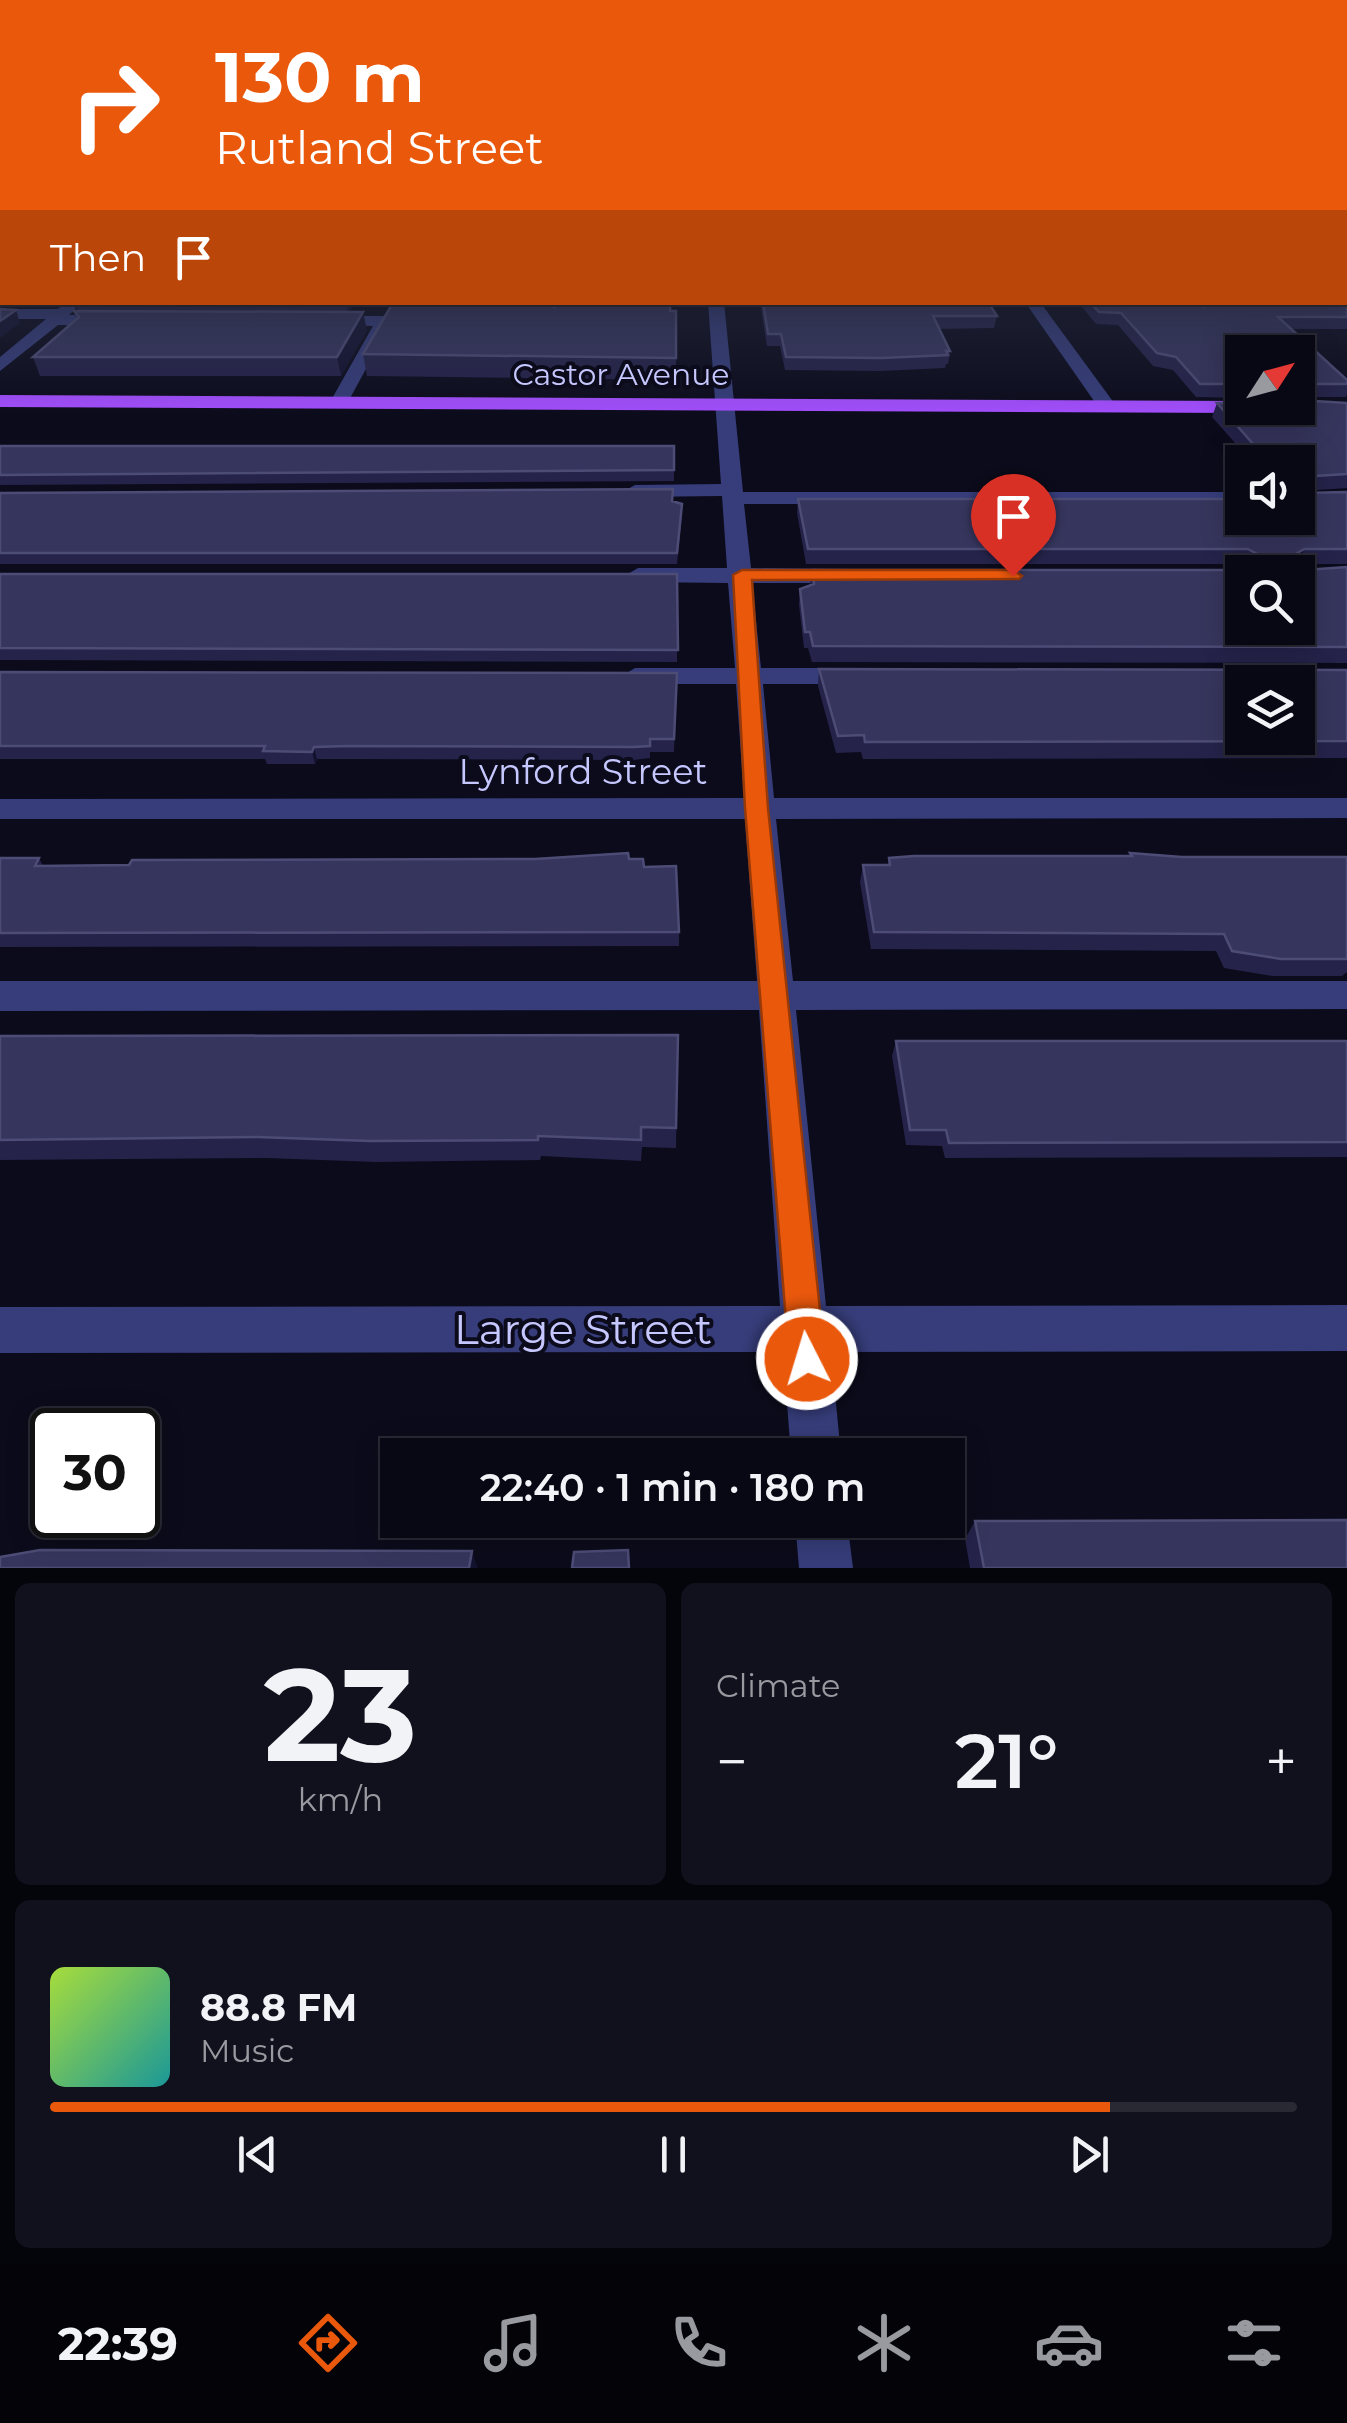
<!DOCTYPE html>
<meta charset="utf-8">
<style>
:root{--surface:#080814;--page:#11111d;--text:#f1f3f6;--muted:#989aa0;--line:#292934;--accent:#ea580c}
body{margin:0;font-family:Montserrat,sans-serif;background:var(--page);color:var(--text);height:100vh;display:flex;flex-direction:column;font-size:38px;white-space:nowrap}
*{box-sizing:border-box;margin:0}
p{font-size:32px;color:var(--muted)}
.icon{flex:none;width:55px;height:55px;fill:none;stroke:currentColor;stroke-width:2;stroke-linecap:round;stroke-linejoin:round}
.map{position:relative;height:1568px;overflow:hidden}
.details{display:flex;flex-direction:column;gap:15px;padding:15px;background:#04040b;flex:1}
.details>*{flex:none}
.banner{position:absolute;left:0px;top:0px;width:1348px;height:305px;box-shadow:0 5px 25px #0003,0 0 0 2px var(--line);background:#ea580c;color:#fff;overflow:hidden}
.needle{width:65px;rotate:54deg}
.controls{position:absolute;left:1225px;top:335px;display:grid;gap:20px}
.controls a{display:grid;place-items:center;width:90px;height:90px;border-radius:0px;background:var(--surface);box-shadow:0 5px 25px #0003,0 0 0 2px var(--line);font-size:50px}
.speed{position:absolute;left:30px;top:1408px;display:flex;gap:20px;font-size:50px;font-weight:700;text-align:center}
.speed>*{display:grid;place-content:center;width:130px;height:130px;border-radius:50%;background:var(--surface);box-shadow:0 5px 25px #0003,0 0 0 2px var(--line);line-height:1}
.speed .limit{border:5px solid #111;border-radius:15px;background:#fff;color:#111}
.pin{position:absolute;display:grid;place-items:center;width:85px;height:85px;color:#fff;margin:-102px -42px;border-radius:50% 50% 50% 0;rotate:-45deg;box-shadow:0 0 10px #0007}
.pin .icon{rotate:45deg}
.me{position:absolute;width:110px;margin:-55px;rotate:355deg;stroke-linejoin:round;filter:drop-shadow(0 0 8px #0008)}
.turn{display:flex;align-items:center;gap:35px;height:210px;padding:0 50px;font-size:45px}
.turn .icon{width:130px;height:130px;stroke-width:2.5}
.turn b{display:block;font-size:70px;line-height:85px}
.then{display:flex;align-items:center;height:95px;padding:0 50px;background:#0003;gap:20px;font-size:38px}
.big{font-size:75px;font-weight:600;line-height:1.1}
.details .tile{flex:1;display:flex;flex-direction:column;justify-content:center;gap:15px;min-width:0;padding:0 35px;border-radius:15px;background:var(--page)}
.details .dial{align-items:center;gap:0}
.dial b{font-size:130px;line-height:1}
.song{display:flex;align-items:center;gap:30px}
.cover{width:120px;height:120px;border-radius:15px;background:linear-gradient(135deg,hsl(80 70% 55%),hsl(180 70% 35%))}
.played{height:10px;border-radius:5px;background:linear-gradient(90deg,var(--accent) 85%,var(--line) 85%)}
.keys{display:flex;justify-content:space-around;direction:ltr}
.heat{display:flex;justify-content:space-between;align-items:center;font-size:55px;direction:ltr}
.details .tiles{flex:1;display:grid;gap:15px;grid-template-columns:1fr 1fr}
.tile:last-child{grid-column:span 2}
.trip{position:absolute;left:380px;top:1438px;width:585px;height:100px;border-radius:0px;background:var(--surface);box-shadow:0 5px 25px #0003,0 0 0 2px var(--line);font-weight:600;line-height:100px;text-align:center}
.dock{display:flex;height:160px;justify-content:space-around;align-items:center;background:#030308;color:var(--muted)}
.dock .icon{width:70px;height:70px}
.dock .current{color:var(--accent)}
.dock b{font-size:45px;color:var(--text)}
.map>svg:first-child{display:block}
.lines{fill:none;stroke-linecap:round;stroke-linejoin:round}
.minor{fill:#363d7a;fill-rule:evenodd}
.major{fill:#a34efd;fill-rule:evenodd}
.wall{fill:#25234a}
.shaded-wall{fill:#13122f}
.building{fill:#36355d;stroke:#4d4c76;stroke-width:2.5;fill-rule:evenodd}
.route{fill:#ea580c;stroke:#983908;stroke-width:2.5}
.labels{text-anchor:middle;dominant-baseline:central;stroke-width:8;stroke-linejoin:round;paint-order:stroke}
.far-street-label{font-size:30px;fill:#c6c7fe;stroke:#0b0b1b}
.street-label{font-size:35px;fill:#c6c7fe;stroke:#0b0b1b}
.near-street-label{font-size:42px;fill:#c6c7fe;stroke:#0b0b1b}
</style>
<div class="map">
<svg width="1347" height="1568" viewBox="0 0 1347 1568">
<rect width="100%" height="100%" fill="#0b0b1b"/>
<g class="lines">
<path class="minor" d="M708,302h16l19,190h499v12h-498l7,64 101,1 12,7 -12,7h-100l9,85h98l13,8 -13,8h-96l11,114h573v20l-571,1 17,162h554v28l-551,1 30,296 521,-1v46l-516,1 10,103h-50l-8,-103 -783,1v-46l780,-1 -21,-296 -759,1v-30h757l-12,-162h-745v-20l744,-1 -8,-114h-101l-13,-8 13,-8h100l-7,-85 -90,-1 -12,-7 12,-7h89l-5,-72 -87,1 -11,-6 11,-6 86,-1z
M1025,302h15l77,105 -2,4h-14z
M68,303l8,5 -7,7h47l8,5 -8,5h-58l-58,46v-14l46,-38h-46v-10h57z
M327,316h57l8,5 -44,81 -9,6 -9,-6 43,-76 -52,-2 -2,-3z
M795,1520h52l6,48h-54z"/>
<path class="major" d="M0,395l1242,6v7h9l-9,5 -1242,-6z"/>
</g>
<path class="wall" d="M0,198h2v104h45l-4,3 -43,1z
M74,302h281l-6,10 18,18 -26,46h-301l-7,-19 44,-38 -3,-8h4z
M440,302h102l-1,2 14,3 121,4v69l-309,-4 -4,-22 76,-48z
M760,302h228l9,14 -3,12 -55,1 11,22 -2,13h-2l-1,4 -65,3 -95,-1 -5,-24h-13z
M1078,302h121l4,5 6,-2 -2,-3 140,1v26h-55l55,51v14l-1,3h-48l-56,-45v46l-46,-1 -23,-27 -20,-4 -35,-41 -22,-1z
M1217,403h130v85l-44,3 1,2 43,-1v72h-45l2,6 43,-3v96l-535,-1 -4,-14h-4l-5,-43 1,-16 10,-3 2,-16h436l1,-2 -7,-4h-436l-9,-51 1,-14 500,19v-56h-46l-40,-45z
M0,446h674v35l-674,4z
M0,493l673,8 9,3v11l-5,49h-677z
M0,574h677v88l-677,-2z
M819,669l528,1v88l-484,1 -2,-7 -25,1 -18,-67z
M0,672l677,1 -3,79h-24v6l-16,2 -282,-1h-35l-2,5h-48l-2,-5h-265z
M1130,853l52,4h165v115l-5,4h-70l-48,-8 -8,-17 -345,-2 -11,-67 3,-17h25l1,-7 240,-2z
M0,858h39l4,8 586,-7 15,8 35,65v14l-679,1z
M678,1035l-2,113 -34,-1 -1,14 -100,-5 -1,4 -163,2 -111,-4 -266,2v-124z
M896,1041h451v116l-402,1 -3,-12 -36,-1 -14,-89z
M975,1521l372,47h-377l-5,-29z"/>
<path class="shaded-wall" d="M347,302h8l-7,10z
M16,310l4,13 -20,15v-17z
M363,312l4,18 -26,46 -4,-19z
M1304,549l-6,15 -7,-7z
M314,747l3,12 -2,5 -3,-12z
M472,1551l6,17h-9z"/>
<path class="building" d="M0,198h2v96h-2z
M1345,203l2,1v83h-2z
M440,302h95l20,5 1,-5h114v9h6v47l-313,-4 28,-48h48z
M763,302h225l9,14h-64l17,35h-4l2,4 -67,3 -95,-1 -5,-23h-13z
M1090,302h109l4,5 13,-5h129l2,1v14h-69l69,63v4h-44l-5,7v-39h-56v32h-42l-24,-27 -19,-4 -36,-40 -22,-1z
M0,309l16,1 -16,11z
M74,311l289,1 -26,45h-304l46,-40z
M1298,400l49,3v71l-47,3 4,16 43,-1v57h-43l-13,8 10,3 3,10 43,-3v80l-534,-1 -3,-14h-5l-5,-43 14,-5 -2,-14h436l4,-10 10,-3 -14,-8h-440l-10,-50h444v19h56v-19h3l-3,-4v-33h-29l-52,-59h25v5h56zM1242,572h56v56h-56z
M0,446h674v24l-674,5z
M673,489l-1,12 10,3 -5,49h-677v-60z
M0,574h677l1,76 -678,-2z
M819,669l528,1v71l-482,1 -1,-7 -26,1zM1242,682h56v56h-56z
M0,672l677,1 -3,66h-24v7l-16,1 -285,-1 -35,1 -2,5 -49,-1 2,-5h-265z
M628,853l1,6h14l1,8 32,-1 3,66 -679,1v-75h39l-4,8 94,-1 3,-5 403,-1z
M1130,853l52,4h165v102h-66l-49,-8 -8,-17 -350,-2 -11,-67h27l-1,-7 25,-2h218z
M678,1035l-2,93 -35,-1v13l-103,-4v4l-168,1 -113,-4 -257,3v-104z
M896,1041h451v101l-398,1 -3,-13h-36z
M1347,1520v48h-363l-9,-47z
M40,1550l432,1 -3,17h-469v-11z
M628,1550l1,18h-57l2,-16z"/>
<linearGradient id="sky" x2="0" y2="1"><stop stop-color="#06060f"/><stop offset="0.47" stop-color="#2e344a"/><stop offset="1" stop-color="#2e344a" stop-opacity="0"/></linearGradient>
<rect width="1347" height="417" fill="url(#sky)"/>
<path class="route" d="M1013,570l9,6 -3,3 -267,1 16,228 57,551 -6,13 -12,5 -13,-5 -5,-13 -44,-551 -12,-233 9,-5z"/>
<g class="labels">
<g class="far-street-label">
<text x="621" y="374">Castor Avenue</text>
</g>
<g class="street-label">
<text x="583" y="771">Lynford Street</text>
</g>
<g class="near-street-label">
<text x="583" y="1329">Large Street</text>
</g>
</g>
</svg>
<div class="controls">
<a><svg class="needle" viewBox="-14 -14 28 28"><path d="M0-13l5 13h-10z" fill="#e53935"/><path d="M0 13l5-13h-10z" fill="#989aa0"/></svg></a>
<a><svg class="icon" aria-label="sound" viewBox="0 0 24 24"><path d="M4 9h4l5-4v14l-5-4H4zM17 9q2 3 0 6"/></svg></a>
<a><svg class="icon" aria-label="search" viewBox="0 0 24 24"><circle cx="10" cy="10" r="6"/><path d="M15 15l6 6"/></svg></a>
<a><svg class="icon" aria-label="layers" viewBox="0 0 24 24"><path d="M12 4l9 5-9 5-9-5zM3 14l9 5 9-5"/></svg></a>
</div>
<div class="speed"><div class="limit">30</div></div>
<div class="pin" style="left:1013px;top:576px;background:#d93025"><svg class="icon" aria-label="arrive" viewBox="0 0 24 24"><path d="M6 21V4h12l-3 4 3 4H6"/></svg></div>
<svg class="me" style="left:807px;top:1359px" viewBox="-20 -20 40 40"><circle r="17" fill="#ea580c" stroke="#fff" stroke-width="3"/><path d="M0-11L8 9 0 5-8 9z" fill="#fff"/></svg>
<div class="trip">22:40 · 1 min · 180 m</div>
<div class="banner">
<div class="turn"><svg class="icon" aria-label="right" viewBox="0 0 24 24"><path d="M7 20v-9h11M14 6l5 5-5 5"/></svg><div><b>130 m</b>Rutland Street</div></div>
<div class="then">Then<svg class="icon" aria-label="arrive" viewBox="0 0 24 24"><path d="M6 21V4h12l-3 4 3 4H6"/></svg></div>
</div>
</div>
<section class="details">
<div class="tiles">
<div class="tile dial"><b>23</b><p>km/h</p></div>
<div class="tile"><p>Climate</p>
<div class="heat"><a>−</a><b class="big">21°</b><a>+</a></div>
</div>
<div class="tile">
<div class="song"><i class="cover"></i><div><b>88.8 FM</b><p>Music</p></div></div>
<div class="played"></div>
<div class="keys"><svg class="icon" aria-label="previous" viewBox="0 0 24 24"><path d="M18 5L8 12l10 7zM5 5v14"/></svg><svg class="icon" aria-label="pause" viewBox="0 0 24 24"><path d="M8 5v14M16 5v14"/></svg><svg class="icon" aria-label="next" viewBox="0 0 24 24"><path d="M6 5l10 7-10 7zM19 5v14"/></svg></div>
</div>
</div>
</section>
<nav class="dock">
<b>22:39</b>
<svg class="icon current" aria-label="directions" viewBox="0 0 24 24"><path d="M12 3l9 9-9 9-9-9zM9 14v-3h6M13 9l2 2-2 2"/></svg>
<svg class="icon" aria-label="music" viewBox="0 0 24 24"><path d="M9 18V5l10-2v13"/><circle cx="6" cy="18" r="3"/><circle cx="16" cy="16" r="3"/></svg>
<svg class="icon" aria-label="phone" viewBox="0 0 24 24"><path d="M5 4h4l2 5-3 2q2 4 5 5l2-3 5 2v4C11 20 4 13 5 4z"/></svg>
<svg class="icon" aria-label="climate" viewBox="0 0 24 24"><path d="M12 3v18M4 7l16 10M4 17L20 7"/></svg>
<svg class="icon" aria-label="car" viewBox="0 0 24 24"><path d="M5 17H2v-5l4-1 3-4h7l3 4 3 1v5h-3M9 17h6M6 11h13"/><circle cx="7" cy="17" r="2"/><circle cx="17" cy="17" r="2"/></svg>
<svg class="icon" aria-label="filters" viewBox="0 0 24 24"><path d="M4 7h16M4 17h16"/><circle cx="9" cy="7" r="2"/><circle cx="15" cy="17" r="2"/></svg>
</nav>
